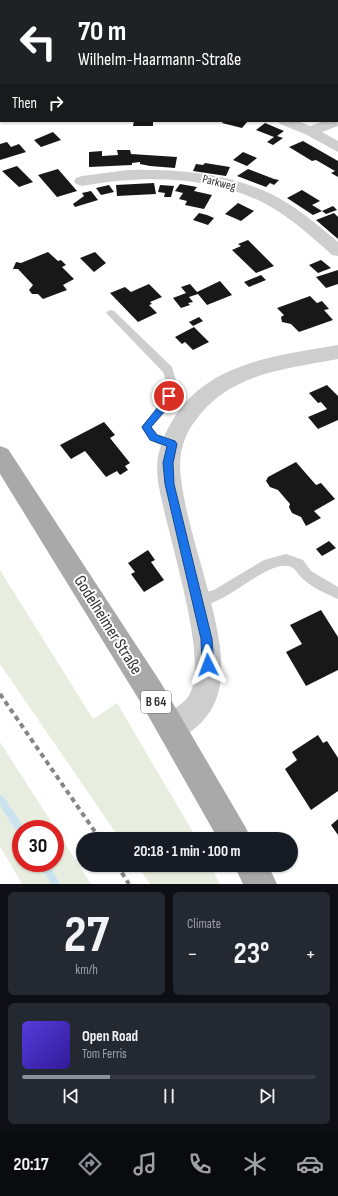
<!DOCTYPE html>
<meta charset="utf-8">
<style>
:root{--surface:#171b24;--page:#242831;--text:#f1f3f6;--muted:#9ea1a6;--line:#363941;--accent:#8c9099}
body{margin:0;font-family:"Sofia Sans Condensed",sans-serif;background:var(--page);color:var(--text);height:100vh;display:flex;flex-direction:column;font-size:15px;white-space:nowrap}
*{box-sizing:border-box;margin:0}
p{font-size:13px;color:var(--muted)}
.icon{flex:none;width:22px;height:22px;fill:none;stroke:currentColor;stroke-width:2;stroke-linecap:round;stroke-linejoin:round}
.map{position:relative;height:884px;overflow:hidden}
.side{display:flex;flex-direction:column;gap:8px;padding:8px;background:#0d0f14;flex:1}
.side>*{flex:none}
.guide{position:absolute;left:0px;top:0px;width:338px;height:122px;box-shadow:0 1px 3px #0004;background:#202124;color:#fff;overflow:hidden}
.speed{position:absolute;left:12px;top:820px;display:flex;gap:8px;font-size:20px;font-weight:700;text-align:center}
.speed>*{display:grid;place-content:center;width:52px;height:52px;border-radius:50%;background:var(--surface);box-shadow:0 1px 3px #0004;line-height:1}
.speed .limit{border:6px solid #d22;background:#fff;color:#111}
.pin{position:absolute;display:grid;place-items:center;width:34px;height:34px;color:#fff;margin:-17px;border:2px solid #fff;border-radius:50%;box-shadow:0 1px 4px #0007}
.me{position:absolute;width:44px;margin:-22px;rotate:357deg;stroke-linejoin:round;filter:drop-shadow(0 0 3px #0008)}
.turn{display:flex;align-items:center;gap:14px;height:84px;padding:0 12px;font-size:18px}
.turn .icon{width:52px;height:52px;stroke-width:2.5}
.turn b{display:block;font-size:28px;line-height:34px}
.then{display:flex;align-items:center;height:38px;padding:0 12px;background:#0003;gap:8px;font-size:15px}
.big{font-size:30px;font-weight:700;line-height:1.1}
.side .widget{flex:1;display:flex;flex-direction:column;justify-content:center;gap:6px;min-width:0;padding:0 14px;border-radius:6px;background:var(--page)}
.side .dial{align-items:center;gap:0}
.dial b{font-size:52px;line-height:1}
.song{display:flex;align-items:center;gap:12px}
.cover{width:48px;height:48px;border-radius:6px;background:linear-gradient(135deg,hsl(250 70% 55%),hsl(250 70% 35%))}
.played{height:4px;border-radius:2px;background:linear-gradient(90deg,var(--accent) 30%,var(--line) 30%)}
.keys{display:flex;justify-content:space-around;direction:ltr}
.heat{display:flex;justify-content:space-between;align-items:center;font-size:22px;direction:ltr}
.side .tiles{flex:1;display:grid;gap:8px;grid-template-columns:1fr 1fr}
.widget:last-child{grid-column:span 2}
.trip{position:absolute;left:76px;top:832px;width:222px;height:40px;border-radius:20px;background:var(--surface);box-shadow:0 1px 3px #0004;font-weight:700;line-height:40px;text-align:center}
.tab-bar{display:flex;height:64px;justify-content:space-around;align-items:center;background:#090b0e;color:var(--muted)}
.tab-bar .icon{width:28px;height:28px}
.tab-bar .active{color:var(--accent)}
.tab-bar b{font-size:18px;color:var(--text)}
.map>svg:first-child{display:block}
.green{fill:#e8eedf;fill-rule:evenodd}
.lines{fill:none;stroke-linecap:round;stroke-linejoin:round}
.stream{fill:#cbe3ee;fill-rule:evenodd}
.building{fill:#181818}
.service{fill:#cecece;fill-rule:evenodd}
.minor{fill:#cecece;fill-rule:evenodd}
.primary{fill:#a9a9a9;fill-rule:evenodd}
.rail{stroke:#868686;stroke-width:4;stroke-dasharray:5 4;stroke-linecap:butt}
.route{fill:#1a73e8;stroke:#114b97}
.labels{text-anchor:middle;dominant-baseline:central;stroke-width:4;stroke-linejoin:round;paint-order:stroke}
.far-street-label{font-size:12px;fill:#313131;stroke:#fff}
.shield{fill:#fff;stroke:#6f6f6f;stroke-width:1}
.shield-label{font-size:13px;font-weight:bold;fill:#313131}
.near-street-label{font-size:17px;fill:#313131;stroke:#fff}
</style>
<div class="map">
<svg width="338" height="884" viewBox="0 0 338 884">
<rect width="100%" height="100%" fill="#fff"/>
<path class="green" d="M0,570l93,149 24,-16 80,136h-77l-120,-175z
M0,742l91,142h-69l-22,-38zM21,829h34v34h-34z
M137,865h73l10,19h-70z"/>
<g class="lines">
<path class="stream" d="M0,795l3,1 21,31 1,2h-4v5l-3,-1 -18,-27z
M39,863h9l12,21h-9z"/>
</g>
<path class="building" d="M134,121h19v5h-20z
M224,121h24l-6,7 -20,-5z
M265,123l19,8 -7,5 6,2 -10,7 -6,-3 7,-5 -18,-7z
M53,132l8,8 -20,7 -7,-7z
M303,141l35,20v16l-7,-4 4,-2 -19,-11 -4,1 -23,-14z
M7,142l4,5 8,-3 7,8 -26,8v-16z
M117,150h13l1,4 46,3 -2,11 -25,-2 -10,-2v-2l-8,1v2l-43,2v-15l13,-1v5l16,-1z
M243,152l14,6 -10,8 -14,-6z
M205,163l25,4 -4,9 -33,-5 3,-7 7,1z
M17,166l16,16 -14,5 -17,-16z
M58,169l19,22 -20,6 -19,-22z
M248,169l26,10 5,1 -5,5 -4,-2 -4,4 -29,-11z
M154,183l2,11 -39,2 -1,-11z
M180,184l17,3 -3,4 18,4 -8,14 -19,-4 2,-4 -8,-2 4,-6 -8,-2z
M109,185l5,7 -13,3 -5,-7z
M160,185l14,1 -3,11h-7l1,-4 -7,-1z
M302,190l18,11 -8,4 10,6 -9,4 -26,-17z
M91,191l7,9 -23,7 -2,-3 11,-8 -2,-3z
M238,203l16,8 -13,10 -16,-7z
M333,206l4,4 -11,4 -4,-3z
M199,213l8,2 7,3 -6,7 -15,-5z
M334,213l4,4v22l-22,-19z
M248,240l26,26 -18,7 -24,-23 9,-4 -3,-2z
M48,252l10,9 3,-1 5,5 -4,2 12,12 -11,6 4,5 -24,9 -5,-5h-6l-3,-4 4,-5 -15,-16h-5l3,-7 5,1z
M95,252l11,11 -12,9 -14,-14z
M321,260l10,8 -13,5 -9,-8z
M338,270v14l-12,4 -10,-11z
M261,275l5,5 -17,7 -5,-5z
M220,281l12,14 -25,10 -9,-11 -9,3 4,5 -5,1 2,2 -9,3 -8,-10 13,-5 -5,-6 9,-3 7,8z
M149,284l13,13 -12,5 2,2 -3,1 8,8 -19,9 -28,-29 15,-6 6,5z
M310,296l7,7 5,-2 7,8 -5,1 9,10 -34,12 -8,-8 -9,-2 -1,-5 3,-2 -7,-7z
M199,317l4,4 -10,5 -4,-4z
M194,327l15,15 -16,8 -8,-8 -3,2 -7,-7z
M327,385l11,11v24l-20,9 -10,-12 19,-8 -6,-7 -3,1 -9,-10z
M104,422l11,13 -5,3 20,25 -5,3 3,4 -8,5 -3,-4 -11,6 -21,-26 -14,8 -11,-14z
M296,462l20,23 5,-2 14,16 -21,12 7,7 -15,8 -5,-9 -9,-4 -3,-6 1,-3 -12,-14 -8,-3 -4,-6 2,-4z
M329,541l7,7 -14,8 -6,-7z
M148,550l7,10 -4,2 13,18 -20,12 -13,-18 4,-2 -7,-9z
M321,610l17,27v33l-32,16 -20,-34 16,-8 -12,-19z
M318,735l5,8 4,-2 11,17v33l-27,19 -26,-41 12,-9 -5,-8z
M338,819v16l-7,-10z"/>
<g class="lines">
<path class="service" d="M111,310l3,1 58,56 6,21 -8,19 -18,20 5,7 19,7 2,3 -2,3c-13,4 -30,-9 -35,-20l21,-25 6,-14 -5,-16 -55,-57 -2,-2 2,-2z
M286,554l17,6 8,11 27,16v12c-12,-5 -25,-11 -35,-20 -6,-5 -6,-11 -15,-13 -25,-5 -69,48 -95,38l-1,-4 1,-4 21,-6 50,-30z"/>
<path class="minor" d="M147,0h12v1h-12z
M338,19v8l-1,1v-8z
M0,59h1v9h-1z
M0,113l2,8h-2z
M337,117l1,9 -16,6 16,9v11l-33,-18 -25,-10 -2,-3h20l12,5 14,-5h13z
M128,170c50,-1 103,3 149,27 22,12 42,29 61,45v14l-6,-1c-21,-19 -43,-39 -68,-52 -56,-28 -122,-28 -182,-17l-6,-2 -2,-3 2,-3 6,-2z
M338,345v14c-53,10 -109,14 -143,62 -13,17 -17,37 -14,58 5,38 18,77 28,115 14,57 30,120 -38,148l-10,-4 -4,-10c1,-3 2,-8 5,-11 10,-9 24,-12 29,-26 17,-39 -26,-162 -33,-210 -3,-21 2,-39 13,-58 34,-61 105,-67 167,-78z"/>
<path class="primary" d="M0,446l8,3 153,234 85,145 5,11h-33l-77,-136 -141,-229z
M234,865h34l9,19h-34z"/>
<path class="rail" d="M0,694l100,145
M117,865l12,19"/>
</g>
<path class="route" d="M169,393l5,3 -5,10 -18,21 6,8 18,6 2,3 -4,19 1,21 38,155 2,26 -2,4 -4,2 -4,-2 -2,-4 -1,-26 -36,-155 -2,-21 4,-17 -17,-6 -8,-13 20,-25 4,-8z"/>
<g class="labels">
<g class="far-street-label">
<text transform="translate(219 183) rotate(14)">Parkweg</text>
</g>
<rect class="shield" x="141" y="691" width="30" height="22" rx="3"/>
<g class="shield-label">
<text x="156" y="702">B 64</text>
</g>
<g class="near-street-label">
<text transform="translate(108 625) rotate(58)">Godelheimer Straße</text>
</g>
</g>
</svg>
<div class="speed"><div class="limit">30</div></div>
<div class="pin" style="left:169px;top:396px;background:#d93025"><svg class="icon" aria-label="arrive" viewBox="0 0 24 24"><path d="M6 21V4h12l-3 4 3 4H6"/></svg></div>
<svg class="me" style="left:208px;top:665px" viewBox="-20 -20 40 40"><path d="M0-17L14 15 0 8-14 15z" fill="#1a73e8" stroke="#fff" stroke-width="4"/></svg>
<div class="trip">20:18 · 1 min · 100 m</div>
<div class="guide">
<div class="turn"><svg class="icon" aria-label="left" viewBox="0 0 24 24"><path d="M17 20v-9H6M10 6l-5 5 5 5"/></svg><div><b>70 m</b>Wilhelm-Haarmann-Straße</div></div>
<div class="then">Then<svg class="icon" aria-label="right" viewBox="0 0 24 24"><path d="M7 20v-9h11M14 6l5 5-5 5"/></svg></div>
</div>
</div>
<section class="side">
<div class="tiles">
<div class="widget dial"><b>27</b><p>km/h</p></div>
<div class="widget"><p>Climate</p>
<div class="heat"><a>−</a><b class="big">23°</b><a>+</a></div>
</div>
<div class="widget">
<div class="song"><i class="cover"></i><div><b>Open Road</b><p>Tom Ferris</p></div></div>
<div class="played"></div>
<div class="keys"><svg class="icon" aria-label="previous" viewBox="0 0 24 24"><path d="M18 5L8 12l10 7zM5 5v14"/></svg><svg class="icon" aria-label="pause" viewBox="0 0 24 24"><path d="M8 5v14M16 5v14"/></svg><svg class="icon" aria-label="next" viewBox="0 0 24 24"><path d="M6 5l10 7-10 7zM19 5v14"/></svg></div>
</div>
</div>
</section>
<nav class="tab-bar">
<b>20:17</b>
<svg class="icon active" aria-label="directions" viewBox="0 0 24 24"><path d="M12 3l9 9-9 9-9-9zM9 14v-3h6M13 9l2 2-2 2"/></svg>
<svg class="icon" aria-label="music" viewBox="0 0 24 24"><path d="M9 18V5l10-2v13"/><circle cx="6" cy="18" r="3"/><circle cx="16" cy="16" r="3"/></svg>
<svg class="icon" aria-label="phone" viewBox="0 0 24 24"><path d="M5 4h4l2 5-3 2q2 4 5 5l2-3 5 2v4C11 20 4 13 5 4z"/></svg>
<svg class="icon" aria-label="climate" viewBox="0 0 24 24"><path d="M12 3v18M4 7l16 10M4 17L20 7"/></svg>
<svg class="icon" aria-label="car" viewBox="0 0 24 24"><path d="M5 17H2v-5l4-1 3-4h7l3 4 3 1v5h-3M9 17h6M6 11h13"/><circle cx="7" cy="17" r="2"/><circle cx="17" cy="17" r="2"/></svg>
</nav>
